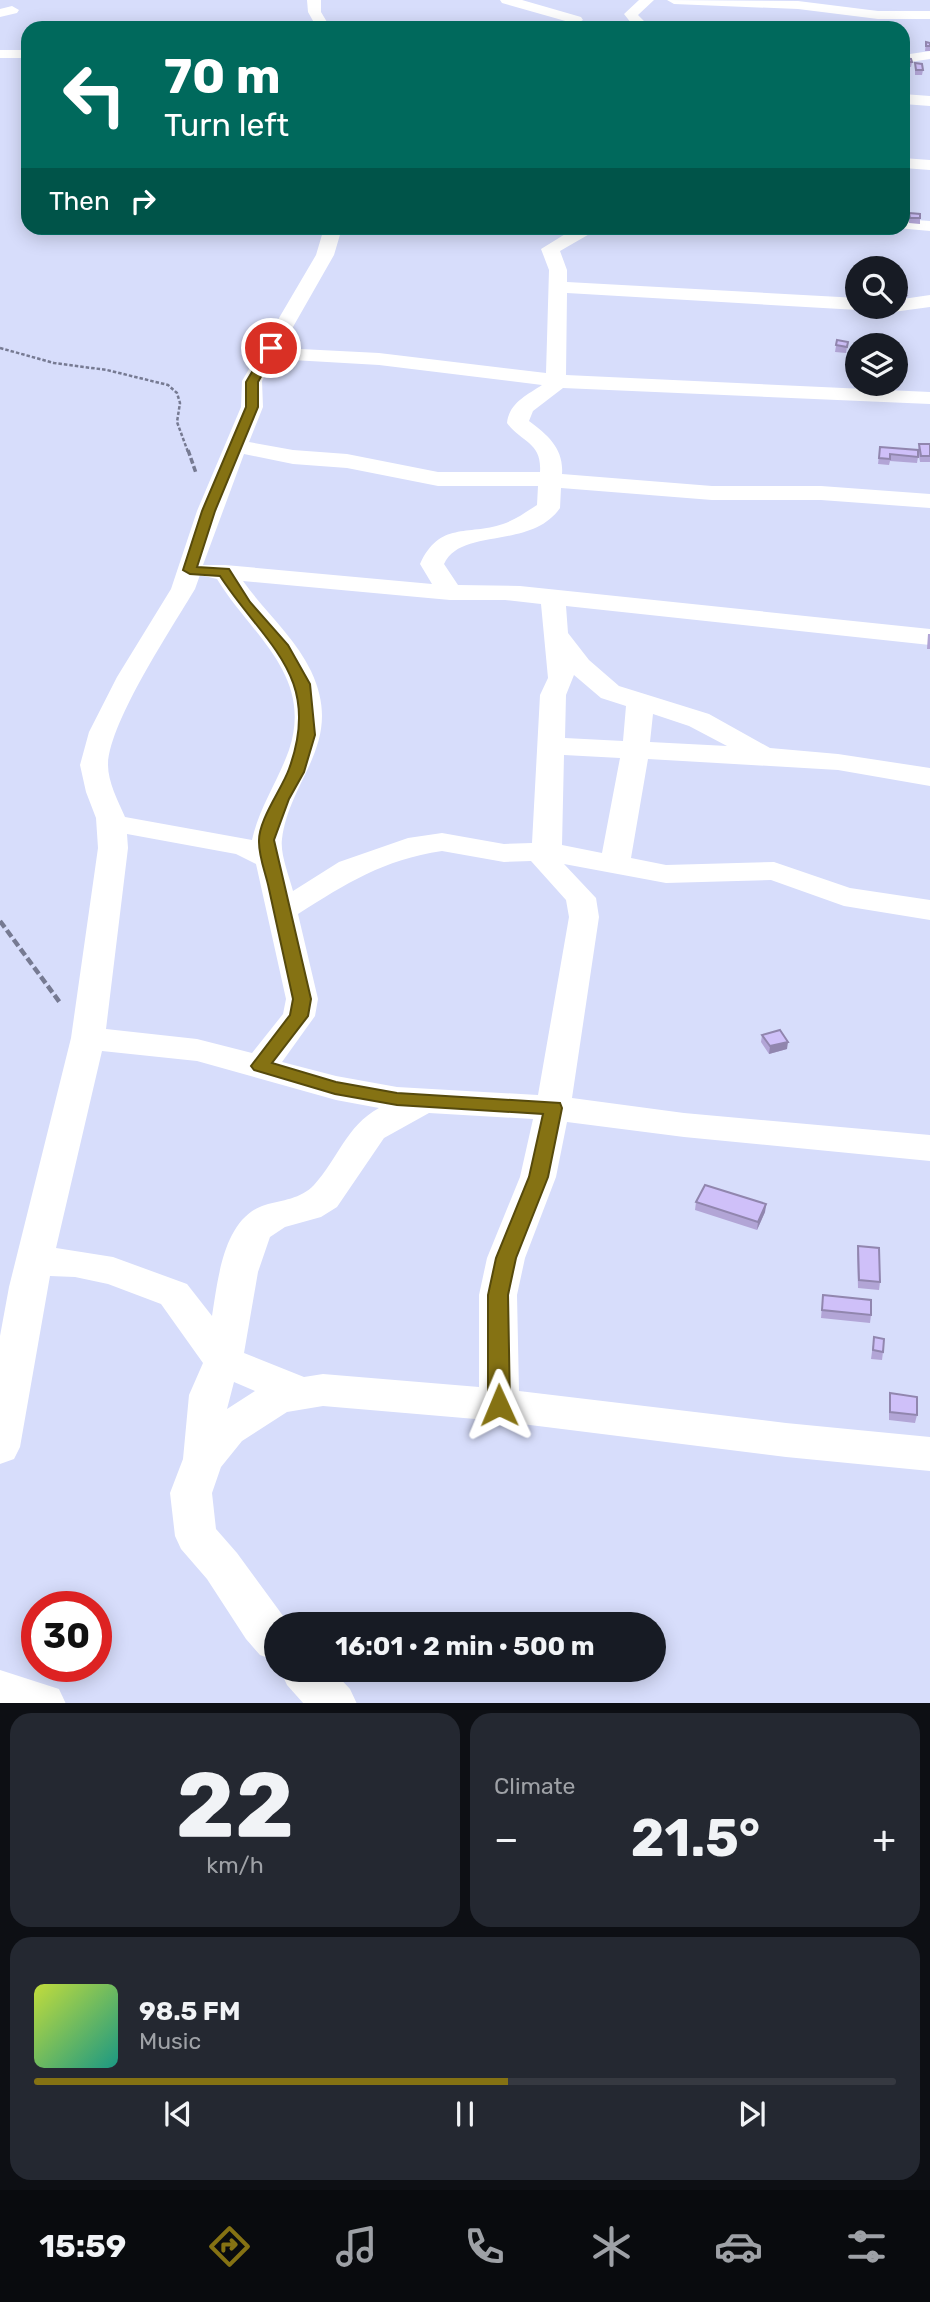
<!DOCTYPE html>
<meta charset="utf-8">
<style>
:root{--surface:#171b24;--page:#242831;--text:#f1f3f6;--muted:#9ea1a6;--line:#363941;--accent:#857213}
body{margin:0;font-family:Rubik,sans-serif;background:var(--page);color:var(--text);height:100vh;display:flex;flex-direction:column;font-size:26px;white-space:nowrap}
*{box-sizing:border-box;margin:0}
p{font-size:23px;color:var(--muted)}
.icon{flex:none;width:38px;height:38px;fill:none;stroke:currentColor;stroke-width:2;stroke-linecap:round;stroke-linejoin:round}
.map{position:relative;height:1703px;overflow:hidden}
.side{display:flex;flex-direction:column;gap:10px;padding:10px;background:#0d0f14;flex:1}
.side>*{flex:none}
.hud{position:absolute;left:21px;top:21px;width:889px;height:214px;border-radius:21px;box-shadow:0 4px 18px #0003;background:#00695c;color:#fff;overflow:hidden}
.fabs{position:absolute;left:845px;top:256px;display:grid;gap:14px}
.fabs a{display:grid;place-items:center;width:63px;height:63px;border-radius:50%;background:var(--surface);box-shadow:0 4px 18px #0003;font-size:35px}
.speed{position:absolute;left:21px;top:1591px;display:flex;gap:14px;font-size:35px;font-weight:700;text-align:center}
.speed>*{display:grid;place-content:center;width:91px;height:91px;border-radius:50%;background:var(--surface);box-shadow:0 4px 18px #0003;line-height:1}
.speed .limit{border:10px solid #d22;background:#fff;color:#111}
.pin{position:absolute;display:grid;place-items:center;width:60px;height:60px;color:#fff;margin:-30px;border:4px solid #fff;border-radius:50%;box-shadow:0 2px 7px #0007}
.me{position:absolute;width:77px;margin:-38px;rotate:359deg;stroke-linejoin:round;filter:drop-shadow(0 0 5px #0008)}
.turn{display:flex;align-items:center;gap:24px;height:147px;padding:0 28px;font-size:32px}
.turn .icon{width:91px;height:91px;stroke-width:2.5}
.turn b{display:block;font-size:49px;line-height:60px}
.then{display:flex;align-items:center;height:66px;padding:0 28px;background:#0003;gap:14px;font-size:26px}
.big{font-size:52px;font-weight:700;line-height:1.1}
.side .card{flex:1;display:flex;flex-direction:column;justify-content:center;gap:10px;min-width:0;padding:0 24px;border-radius:21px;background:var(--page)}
.side .dial{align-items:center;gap:0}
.dial b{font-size:91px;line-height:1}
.song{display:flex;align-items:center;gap:21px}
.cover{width:84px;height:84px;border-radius:10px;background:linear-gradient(135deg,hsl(70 70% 55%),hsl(170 70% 35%))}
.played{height:7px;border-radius:4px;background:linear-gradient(90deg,var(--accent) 55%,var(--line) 55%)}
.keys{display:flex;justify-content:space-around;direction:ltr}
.heat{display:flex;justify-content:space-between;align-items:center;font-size:38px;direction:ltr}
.side .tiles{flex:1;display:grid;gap:10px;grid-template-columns:1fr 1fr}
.card:last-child{grid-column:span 2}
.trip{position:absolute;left:264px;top:1612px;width:402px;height:70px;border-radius:35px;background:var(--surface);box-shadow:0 4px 18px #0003;font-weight:700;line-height:70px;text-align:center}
.dock{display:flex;height:112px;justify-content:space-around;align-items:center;background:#090b0e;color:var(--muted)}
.dock .icon{width:49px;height:49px}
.dock .current{color:var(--accent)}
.dock b{font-size:32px;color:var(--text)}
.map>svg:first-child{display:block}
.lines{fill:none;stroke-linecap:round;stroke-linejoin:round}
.path-far2{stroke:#767a92;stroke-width:2.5;stroke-dasharray:3.5 2;stroke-linecap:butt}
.path-far1{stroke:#767a92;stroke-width:3.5;stroke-dasharray:6 2.5;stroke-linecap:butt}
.path{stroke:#767a92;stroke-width:4.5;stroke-dasharray:8 3.5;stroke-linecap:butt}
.street{fill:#fff;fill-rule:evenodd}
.wall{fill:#b2a5d6}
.shaded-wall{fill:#9186ae}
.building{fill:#cfc0f9;stroke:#9186ae;stroke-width:2}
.route{fill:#857213;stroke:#564a0c;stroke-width:2}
</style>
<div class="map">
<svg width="930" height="1704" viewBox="0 0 930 1704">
<rect width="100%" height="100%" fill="#d7ddfb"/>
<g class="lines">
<path class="path-far2" d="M0,348l54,15 53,7 61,15 9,8 3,10 -3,19 11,30"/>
<path class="path-far1" d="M188,450l8,23"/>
<path class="path" d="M0,921l61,83"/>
<path class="street" d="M307,0h14v12l6,10 55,2 7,4h-72l-9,-16z
M500,0h22l59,17 2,3 -7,4 -74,-21z
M639,0h15l-16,15 13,13h-16l-11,-14z
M667,0l131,1 80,10h52v8h-52l-80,-10 -124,-5z
M12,6l7,4 -2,3 -17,4v-8z
M0,50h28v8h-28z
M930,51v8l-27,4v-8z
M903,94l27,2v10l-27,-2z
M903,158l27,2v10l-27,-2z
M903,219l27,2v10l-33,-3h6z
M324,228h18l-8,27 -53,93 98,5 167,20 3,-103 -8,-21 34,-21h21l-3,4 -33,19 7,19v12l291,16v8h8l-8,4 -291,-17 -1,82 364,17v12l-367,-16 -30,23 -4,10c19,14 35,28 33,53l150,12h109l109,8v14l-109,-8h-109l-151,-12 -1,20c-29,42 -99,19 -116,56l14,21 62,1 410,43v16l-364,-39 2,27 21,27 30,26 90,28 61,34 68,6 92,14v18l-92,-16 -190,-11 -17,99 35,7 108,-3 76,26 80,12v20l-86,-14 -73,-26 -105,3 -102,-19 32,34 3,19 -27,181 112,15 246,22v26l-246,-24 -117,-15 -11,55 -31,81 -8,37 2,96 267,32 144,14v34l-144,-14 -287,-36 -176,-15 -36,6 -45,29 -21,26 -9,26 4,36 21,24 52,71h-13v37l-16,-6 -14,-16 -39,-60 -26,-30 -6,-13 -5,-43 13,-34 6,-64 14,-32 -42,-59 -53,-20 -33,-7 -25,-1 -30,171 -6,12 -14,5v-128l9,-49 62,-249 27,-190 -2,-30 -10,-26 -6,-27 9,-33 28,-55 54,-88 26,-78 44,-104 1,-26 74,-126zM275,359l104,6 163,20c-15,10 -33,18 -35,38 15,20 35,19 33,49h-102l-91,-18 -54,-4 -44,-8 14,-35 -1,-26zM244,454l49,10 54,4 91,18h100l-1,19c-11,7 -22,15 -34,19 -36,12 -63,-3 -83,40l12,20 -207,-19h-22zM200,575l17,4c34,56 97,96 72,171 -11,31 -30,58 -37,90l-127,-23c-7,-16 -17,-35 -17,-52 1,-43 64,-137 87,-176zM243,581l207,19h55l36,4 7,74 -8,17 -8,148 -28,1 -62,-11 -34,5 -69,24 -46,29c-4,-15 -13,-37 -11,-52 8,-62 63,-96 29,-168 -16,-34 -46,-59 -68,-90zM574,675l27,23 25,8 -3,35 -58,-3 1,-43zM653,714l36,12 38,20 -77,-4zM564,755l56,3 -18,95 -40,-8zM127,834l109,20 20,10 30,135 -3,15 -31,39 -55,-14 -91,-10 22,-181zM442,851l62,11 27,-1 35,39 3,17 -31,178 -141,-8 -61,-11 -54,-14 33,-46 3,-17 -20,-85c49,-31 85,-54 144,-63zM102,1051l95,10 139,39 43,8c-33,18 -41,51 -65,77 -13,14 -32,15 -49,20 -42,13 -47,75 -53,111l-25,-32 -74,-27 -57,-9zM429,1113l104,6 -13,58 -33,81 -8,37v92l-156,-13 -19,3 -60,-24 14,-81 12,-35 15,-10 36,-10 16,-10 47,-69zM234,1382l21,9 -28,18z
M930,295v12l-37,5 -10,-6h13v-6z
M0,1670l59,19 7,15h-66z
M280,1670h52l18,19 7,15h-53l-17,-19z"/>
</g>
<path class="wall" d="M926,42l4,1v8h-5z
M903,58l9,4 -1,5h-8z
M915,63l8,7 -1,5h-7z
M909,213l11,5v6l-11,-1z
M896,294l10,2 -1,6 -3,3 -6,-1z
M837,340l11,2 -2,11 -11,-1z
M919,444h11v18h-10l-2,-12z
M880,447l38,10 -1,6 -27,-2 -1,4 -11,-1z
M928,634h2v15h-3z
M762,1035l25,14 -18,5 -8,-12z
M696,1202l70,2 -1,8 -8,18 -62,-20z
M858,1246l22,36 -1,8 -21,-2 -1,-34z
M823,1295l48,20 -1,8 -49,-5z
M874,1337l9,15 -1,8 -11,-1z
M890,1393l27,22 -2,8 -26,-3v-18z"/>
<path class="shaded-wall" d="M906,296l-1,6 -3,3v-6z
M788,1042l-1,7 -18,5 1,-8z
M766,1204l-1,8 -8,18 1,-8z"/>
<path class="building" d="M926,42l4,1v3h-4z
M903,58l8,1 1,3h-9z
M915,63l7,1 1,6h-7z
M909,213l11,1v4h-10z
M896,294l10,2 -4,3 -6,-1z
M837,340l11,2 -1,5 -11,-2z
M919,444h11v12h-9z
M880,447l38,3v7l-28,-3v5l-11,-1z
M780,1030l8,12 -18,4 -8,-11z
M705,1185l61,19 -8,18 -62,-20z
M858,1246l21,2 1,34 -21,-2z
M823,1295l48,5v15l-49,-5z
M874,1337l10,2 -1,13 -10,-2z
M890,1393l27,4v18l-27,-3z"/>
<path class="route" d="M268,345l9,3 -19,34v25l-43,104 -18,56 32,2 21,33 38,43 22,39 5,51 -11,37 -15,27 -15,41 37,159 -3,17 -36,47 64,19 61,11 163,10 2,5 -14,69 -32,81 -8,37 2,110 -3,6 -8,3 -8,-3 -3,-6v-110l8,-37 33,-81 14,-63 -146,-9 -62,-11 -81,-24 -3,-4 39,-51 3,-16c-8,-37 -16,-73 -24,-110 -3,-15 -10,-31 -10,-47 -1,-22 23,-53 30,-73 34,-93 -24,-124 -69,-193l-30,-2 -7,-4 19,-59 44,-104v-25z"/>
</svg>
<div class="fabs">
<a><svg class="icon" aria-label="search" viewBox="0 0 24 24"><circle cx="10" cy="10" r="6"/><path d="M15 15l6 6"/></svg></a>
<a><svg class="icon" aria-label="layers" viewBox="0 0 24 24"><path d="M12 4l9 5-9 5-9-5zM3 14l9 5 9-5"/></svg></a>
</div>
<div class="speed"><div class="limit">30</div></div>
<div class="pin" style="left:271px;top:348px;background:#d93025"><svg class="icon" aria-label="arrive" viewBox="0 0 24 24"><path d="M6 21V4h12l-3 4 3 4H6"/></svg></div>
<svg class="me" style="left:499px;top:1405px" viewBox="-20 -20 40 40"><path d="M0-17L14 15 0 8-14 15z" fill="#857213" stroke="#fff" stroke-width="4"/></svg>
<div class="trip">16:01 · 2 min · 500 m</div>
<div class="hud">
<div class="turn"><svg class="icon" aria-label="left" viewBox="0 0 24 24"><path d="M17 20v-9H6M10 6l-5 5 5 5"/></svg><div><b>70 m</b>Turn left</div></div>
<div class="then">Then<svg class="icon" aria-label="right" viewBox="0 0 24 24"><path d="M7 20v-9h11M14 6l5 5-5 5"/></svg></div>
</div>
</div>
<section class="side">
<div class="tiles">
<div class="card dial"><b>22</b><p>km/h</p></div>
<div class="card"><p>Climate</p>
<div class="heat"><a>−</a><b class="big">21.5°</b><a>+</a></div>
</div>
<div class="card">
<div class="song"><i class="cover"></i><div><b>98.5 FM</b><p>Music</p></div></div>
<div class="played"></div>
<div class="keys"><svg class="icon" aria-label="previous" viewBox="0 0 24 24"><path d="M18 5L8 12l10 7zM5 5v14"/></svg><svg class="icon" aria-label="pause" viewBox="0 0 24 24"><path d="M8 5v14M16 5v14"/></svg><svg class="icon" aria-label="next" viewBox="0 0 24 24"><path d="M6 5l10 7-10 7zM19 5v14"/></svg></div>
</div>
</div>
</section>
<nav class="dock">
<b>15:59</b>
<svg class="icon current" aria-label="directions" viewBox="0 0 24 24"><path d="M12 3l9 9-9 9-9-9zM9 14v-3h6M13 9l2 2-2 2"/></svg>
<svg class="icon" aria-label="music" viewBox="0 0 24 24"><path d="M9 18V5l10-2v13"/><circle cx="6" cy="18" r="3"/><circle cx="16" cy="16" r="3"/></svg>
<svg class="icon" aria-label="phone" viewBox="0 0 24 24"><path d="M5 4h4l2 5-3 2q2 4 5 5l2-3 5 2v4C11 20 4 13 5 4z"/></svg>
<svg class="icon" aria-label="climate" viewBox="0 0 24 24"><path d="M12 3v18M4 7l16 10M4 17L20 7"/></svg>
<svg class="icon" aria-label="car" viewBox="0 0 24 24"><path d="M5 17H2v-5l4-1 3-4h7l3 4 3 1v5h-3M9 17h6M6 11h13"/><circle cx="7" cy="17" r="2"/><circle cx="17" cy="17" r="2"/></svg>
<svg class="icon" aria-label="filters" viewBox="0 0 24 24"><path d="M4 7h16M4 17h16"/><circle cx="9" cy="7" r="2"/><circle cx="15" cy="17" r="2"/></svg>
</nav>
